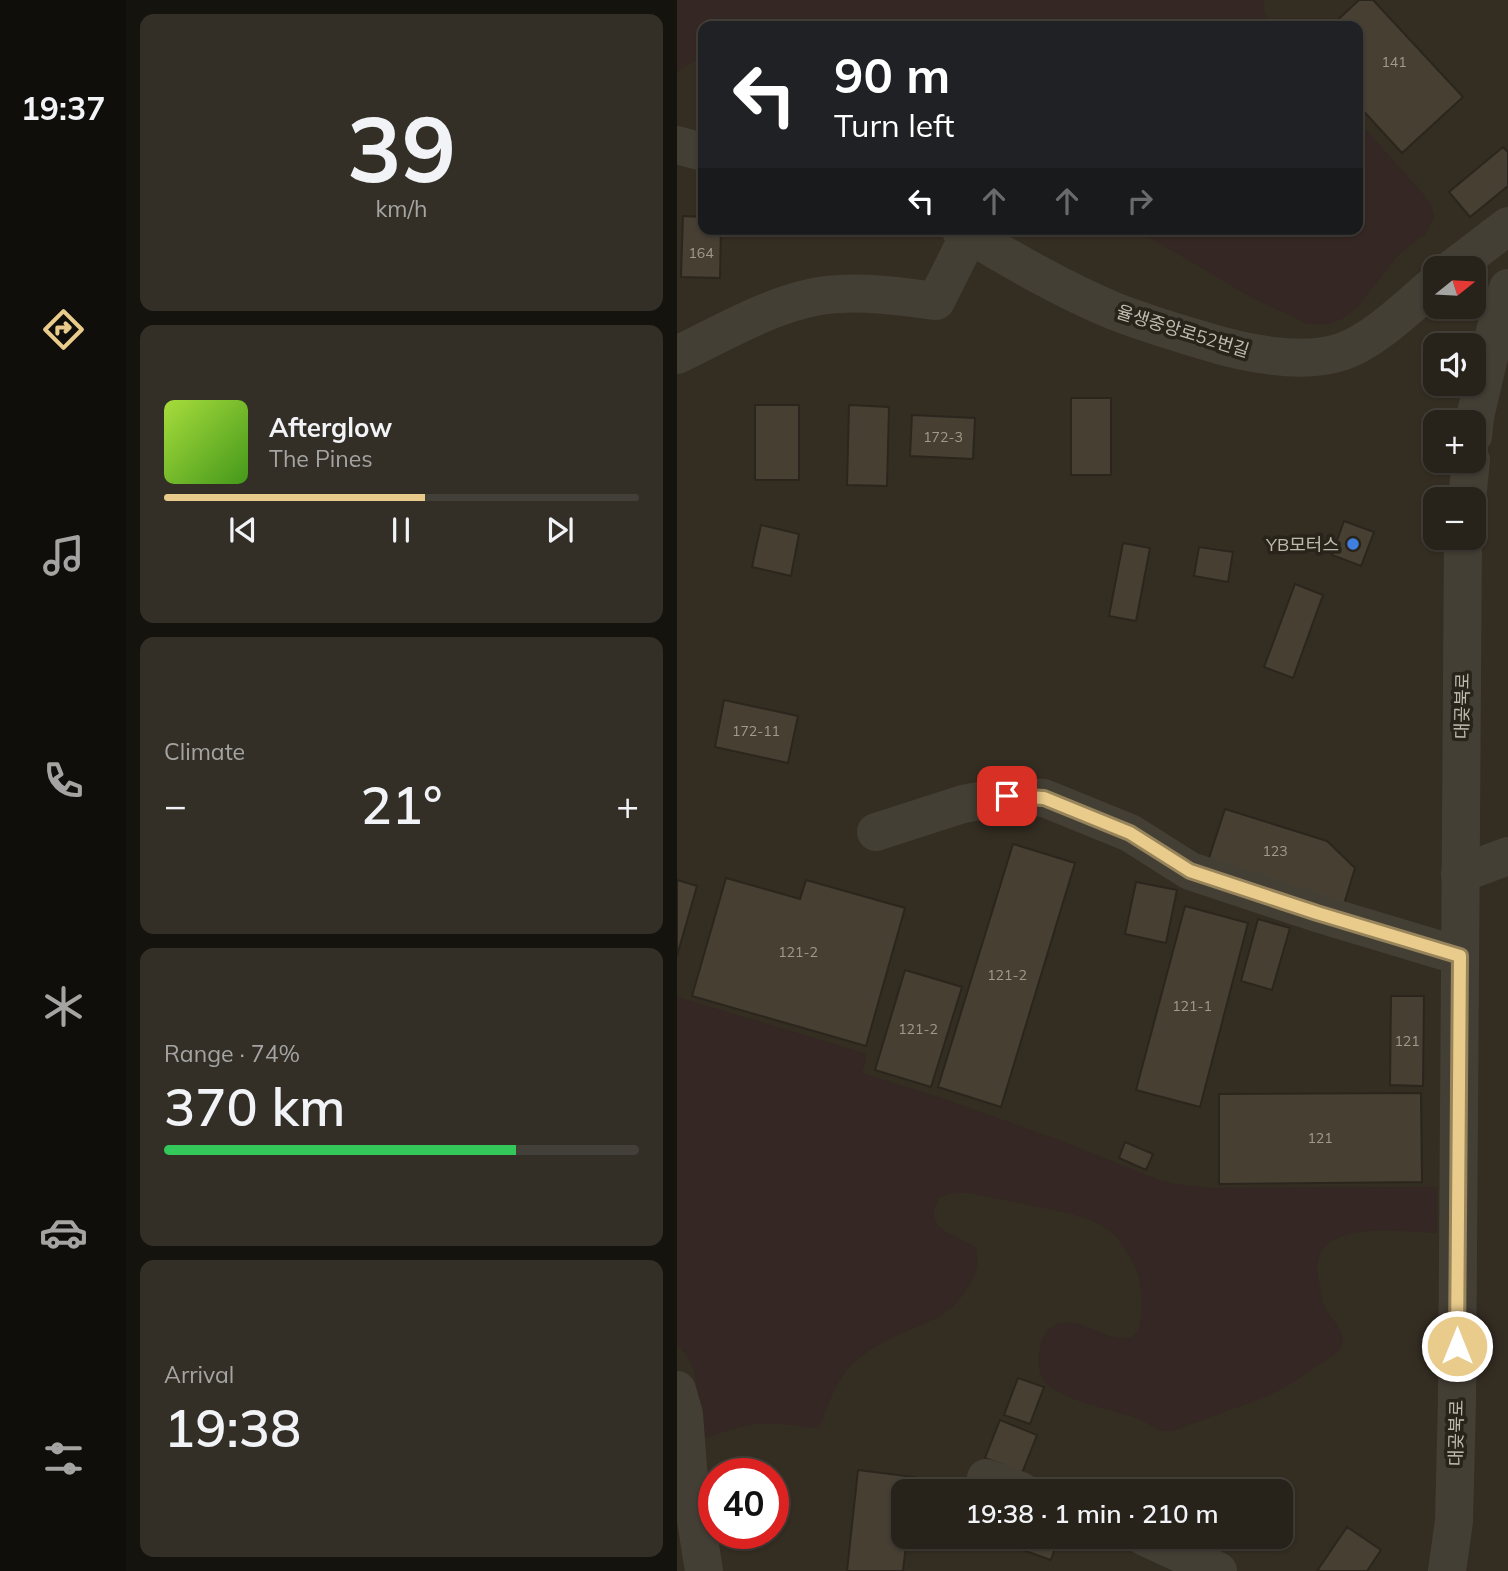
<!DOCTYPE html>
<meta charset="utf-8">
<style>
:root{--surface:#27221a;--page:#332f27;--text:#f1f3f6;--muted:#a4a4a2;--line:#433f39;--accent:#e9cb8c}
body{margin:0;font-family:Mulish,"Noto Sans KR",sans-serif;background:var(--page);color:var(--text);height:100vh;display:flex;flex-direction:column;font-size:26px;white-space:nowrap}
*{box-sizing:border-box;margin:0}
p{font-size:23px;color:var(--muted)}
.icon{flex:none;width:38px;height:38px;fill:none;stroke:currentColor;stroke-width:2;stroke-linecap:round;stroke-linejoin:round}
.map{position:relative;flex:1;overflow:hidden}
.panel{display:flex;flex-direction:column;gap:14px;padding:14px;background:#15130e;width:551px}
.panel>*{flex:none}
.guide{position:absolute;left:21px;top:21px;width:665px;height:214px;border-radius:14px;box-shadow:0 2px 5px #0004,0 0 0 2px var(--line);background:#202124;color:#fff;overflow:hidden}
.needle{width:46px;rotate:72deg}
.fabs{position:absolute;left:746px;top:256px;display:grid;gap:14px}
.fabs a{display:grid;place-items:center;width:63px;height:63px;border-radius:14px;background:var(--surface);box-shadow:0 2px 5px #0004,0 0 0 2px var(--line);font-size:35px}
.speed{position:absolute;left:21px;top:1458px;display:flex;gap:14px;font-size:35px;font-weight:700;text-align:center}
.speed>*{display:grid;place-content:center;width:91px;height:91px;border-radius:50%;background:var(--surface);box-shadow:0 2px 5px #0004,0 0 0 2px var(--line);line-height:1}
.speed .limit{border:10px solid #d22;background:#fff;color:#111}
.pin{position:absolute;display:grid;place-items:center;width:60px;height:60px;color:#fff;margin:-30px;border-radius:14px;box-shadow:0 4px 10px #0006}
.me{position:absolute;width:77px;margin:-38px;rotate:0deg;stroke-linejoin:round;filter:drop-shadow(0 0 5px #0008)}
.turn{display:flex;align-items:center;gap:24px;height:147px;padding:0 21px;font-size:32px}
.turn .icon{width:91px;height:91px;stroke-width:2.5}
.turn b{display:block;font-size:49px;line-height:60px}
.lanes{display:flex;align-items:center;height:66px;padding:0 21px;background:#0003;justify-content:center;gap:35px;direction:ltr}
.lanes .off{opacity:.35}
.big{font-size:52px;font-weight:600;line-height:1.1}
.panel .card{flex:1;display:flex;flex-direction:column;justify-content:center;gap:10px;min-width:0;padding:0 24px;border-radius:14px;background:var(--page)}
.panel .dial{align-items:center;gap:0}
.dial b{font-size:91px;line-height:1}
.song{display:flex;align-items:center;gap:21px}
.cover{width:84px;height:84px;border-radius:10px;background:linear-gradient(135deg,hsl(80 70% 55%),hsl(100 70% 35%))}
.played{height:7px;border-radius:4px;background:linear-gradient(90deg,var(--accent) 55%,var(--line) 55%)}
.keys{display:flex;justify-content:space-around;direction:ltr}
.heat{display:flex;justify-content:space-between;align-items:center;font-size:38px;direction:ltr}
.charge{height:10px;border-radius:5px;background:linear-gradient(90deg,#34c759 74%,var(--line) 0)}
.trip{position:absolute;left:214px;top:1479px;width:402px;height:70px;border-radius:14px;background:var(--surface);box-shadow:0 2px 5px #0004,0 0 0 2px var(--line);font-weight:600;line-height:70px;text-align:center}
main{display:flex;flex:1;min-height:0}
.tab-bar{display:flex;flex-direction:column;width:126px;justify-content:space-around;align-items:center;background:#100e0a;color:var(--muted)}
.tab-bar .icon{width:49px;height:49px}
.tab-bar .current{color:var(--accent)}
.tab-bar b{font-size:32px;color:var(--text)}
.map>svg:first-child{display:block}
.green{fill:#352724}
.building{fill:#473f32;stroke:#2b261d;stroke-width:2}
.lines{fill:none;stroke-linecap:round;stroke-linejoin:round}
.minor{stroke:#443f35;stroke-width:38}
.route-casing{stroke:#97845b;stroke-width:18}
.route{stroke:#e9cb8c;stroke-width:12}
.shop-dot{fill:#3f7fe0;stroke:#29241b;stroke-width:2.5}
.labels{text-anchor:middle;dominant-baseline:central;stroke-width:7;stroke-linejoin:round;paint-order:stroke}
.number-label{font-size:14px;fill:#a19b8e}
.street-label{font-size:18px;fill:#c1bbaf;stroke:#29241b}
.poi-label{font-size:18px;fill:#c1bbaf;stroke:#29241b;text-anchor:end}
</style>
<main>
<nav class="tab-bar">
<b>19:37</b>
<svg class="icon current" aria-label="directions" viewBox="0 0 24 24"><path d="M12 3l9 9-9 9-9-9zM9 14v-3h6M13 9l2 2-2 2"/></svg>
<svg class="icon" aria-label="music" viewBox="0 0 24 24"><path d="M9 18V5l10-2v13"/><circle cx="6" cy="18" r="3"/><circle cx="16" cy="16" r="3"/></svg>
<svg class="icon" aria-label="phone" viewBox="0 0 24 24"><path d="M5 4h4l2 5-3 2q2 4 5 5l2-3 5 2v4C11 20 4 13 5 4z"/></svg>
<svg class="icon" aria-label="climate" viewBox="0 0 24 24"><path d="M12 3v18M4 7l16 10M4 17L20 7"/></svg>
<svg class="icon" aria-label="car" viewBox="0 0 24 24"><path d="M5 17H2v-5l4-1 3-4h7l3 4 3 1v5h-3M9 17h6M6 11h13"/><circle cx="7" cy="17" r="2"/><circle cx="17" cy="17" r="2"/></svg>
<svg class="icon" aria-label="filters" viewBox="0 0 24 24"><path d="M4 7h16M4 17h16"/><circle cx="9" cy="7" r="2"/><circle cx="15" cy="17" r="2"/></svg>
</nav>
<section class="panel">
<div class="card dial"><b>39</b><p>km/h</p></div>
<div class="card">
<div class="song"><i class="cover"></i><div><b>Afterglow</b><p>The Pines</p></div></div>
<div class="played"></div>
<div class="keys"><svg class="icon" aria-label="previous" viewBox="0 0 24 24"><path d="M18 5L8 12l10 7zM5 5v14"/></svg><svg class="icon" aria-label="pause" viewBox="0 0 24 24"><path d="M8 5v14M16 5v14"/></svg><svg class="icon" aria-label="next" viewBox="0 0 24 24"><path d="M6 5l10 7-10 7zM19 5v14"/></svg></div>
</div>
<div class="card"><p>Climate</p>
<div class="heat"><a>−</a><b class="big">21°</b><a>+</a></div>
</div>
<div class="card"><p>Range · 74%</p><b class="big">370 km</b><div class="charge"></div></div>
<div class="card"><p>Arrival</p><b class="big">19:38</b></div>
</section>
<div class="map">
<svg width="831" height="1571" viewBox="0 0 831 1571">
<rect width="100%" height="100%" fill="#342d22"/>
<path class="green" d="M0,0h586l2,13 8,13h-570v33c-10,1 -18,7 -26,13z
M681,121l72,81 4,14 -8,17 -28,22 -40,51 -16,13 -15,5h-18l-54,-25 -120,-70h223z
M0,997l190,57 -5,19 82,26 109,39 106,42 26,6 27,2 225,-1v46c-36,-1 -130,-17 -119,45 2,11 3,26 10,35 6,10 19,19 13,33 -5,9 -16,15 -24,20 -15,10 -30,21 -46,28 -29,13 -60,21 -89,34 -5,1 -11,3 -16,3 -10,0 -16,-7 -24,-11 -5,-2 -10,-4 -15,-5 -23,-7 -68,-16 -83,-35 -5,-7 -6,-17 -5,-25 1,-9 3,-19 9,-25 22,-23 60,14 81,8 14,-4 12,-21 13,-32 0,-23 -3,-37 -16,-55 -4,-6 -8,-13 -13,-17 -19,-18 -50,-22 -74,-27 -23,-5 -46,-9 -68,-14h-18l-13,4c-21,33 17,37 36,51 3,14 1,24 -6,36 -20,35 -46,38 -79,54 -14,7 -29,16 -40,27 -17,17 -23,42 -32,63 -21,-2 -42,-6 -63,-4 -17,2 -33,8 -50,14l-12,-67 -6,-14 -11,-12z"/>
<path class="building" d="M682,0h14l90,97 -61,56 -44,-48v-79h-27z
M826,147l5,5v34l-38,31 -21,-25z
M6,216l20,1v12h18l-1,49 -39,-1z
M394,398h40v77h-40z
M78,405h44v75h-44z
M172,405l40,2 -2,79 -40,-1z
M235,415l63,3 -2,41 -63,-3z
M667,521l30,11 -13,34 -29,-11z
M84,525l38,9 -8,42 -39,-9z
M446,543l27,5 -14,73 -27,-5z
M522,547l34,5 -5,30 -34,-6z
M618,584l28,11 -30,83 -29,-11z
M47,700l74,16 -10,47 -73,-16z
M548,809l102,32 28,27 -11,36 -136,-43z
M336,844l62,19 -74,244 -63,-20z
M49,878l74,21 6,-19 99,28 -39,138 -174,-50z
M0,880l20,6 -20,70z
M459,882l41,8 -11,53 -41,-9z
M508,906l63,17 -48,184 -64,-17z
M581,919l32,9 -18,62 -31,-9z
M228,970l57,17 -31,100 -56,-17z
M714,996h33l-1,90 -33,-1z
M744,1093l1,89 -203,2v-90z
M448,1142l28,12 -7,16 -27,-12z
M341,1378l26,9 -14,37 -26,-9z
M323,1420l37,15 -15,38 -37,-15z
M181,1470l56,7 -2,14h-9v45h4l-4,35h-56z
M254,1479l31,9 -1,3h-34z
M670,1527l34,23 -14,21h-50z
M306,1536h76l-8,24z"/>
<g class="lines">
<path class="minor" d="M0,145l26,7
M283,229c50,30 101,60 154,82 30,12 61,21 91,30 39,12 96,24 136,11 32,-10 68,-46 94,-68
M776,268l55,-42
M0,355c48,-23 107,-59 162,-61 32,-2 65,3 97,7l33,-66
M796,436l2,-19 25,-107 8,-22
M790,499l4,-39
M199,832l87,-28 44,-8 37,2 86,35 60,38 127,42 143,43
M783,874l48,-18
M0,1390l7,24 4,55 16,102
M309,1478l35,13
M466,1536l75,35
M770,1571l7,-50 3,-121 6,-863"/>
</g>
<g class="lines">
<defs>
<path id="route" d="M330,796l37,2 86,35 60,38 127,42 143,43 -3,390"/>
</defs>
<use href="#route" class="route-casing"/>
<use href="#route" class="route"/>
</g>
<circle class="shop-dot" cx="676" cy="544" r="7"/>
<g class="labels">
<g class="number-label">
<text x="717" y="62">141</text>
<text x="24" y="253">164</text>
<text x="266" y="437">172-3</text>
<text x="79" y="731">172-11</text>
<text x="598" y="851">123</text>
<text x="121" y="952">121-2</text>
<text x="330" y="975">121-2</text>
<text x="515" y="1006">121-1</text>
<text x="241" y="1029">121-2</text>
<text x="730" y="1041">121</text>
<text x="643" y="1138">121</text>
</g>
<g class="street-label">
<text transform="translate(506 331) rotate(17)">율생중앙로52번길</text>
<text transform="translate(785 706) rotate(-89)">대곶북로</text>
<text transform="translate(779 1433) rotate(-89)">대곶북로</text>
</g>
<g class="poi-label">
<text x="662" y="544">YB모터스</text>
</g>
</g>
</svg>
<div class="fabs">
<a><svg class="needle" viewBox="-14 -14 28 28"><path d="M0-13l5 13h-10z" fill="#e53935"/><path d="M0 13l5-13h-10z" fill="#a4a4a2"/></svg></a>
<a><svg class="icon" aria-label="sound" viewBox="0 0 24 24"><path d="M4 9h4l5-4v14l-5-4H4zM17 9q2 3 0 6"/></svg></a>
<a>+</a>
<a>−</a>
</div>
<div class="speed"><div class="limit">40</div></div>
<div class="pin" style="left:330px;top:796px;background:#d93025"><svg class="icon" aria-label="arrive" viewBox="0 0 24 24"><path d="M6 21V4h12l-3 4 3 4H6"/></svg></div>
<svg class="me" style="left:780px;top:1346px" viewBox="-20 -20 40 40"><circle r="17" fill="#e9cb8c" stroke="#fff" stroke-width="3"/><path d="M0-11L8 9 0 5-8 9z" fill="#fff"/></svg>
<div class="trip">19:38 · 1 min · 210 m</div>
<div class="guide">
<div class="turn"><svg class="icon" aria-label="left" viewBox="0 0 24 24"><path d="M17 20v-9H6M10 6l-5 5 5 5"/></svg><div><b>90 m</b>Turn left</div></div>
<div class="lanes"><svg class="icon" aria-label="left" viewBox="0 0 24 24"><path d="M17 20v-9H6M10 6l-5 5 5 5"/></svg><svg class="icon off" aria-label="ahead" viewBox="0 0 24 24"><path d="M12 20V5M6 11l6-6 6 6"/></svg><svg class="icon off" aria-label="ahead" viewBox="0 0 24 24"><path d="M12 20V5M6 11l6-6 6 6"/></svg><svg class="icon off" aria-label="right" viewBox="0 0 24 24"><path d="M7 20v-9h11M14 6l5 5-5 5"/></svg></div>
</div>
</div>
</main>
